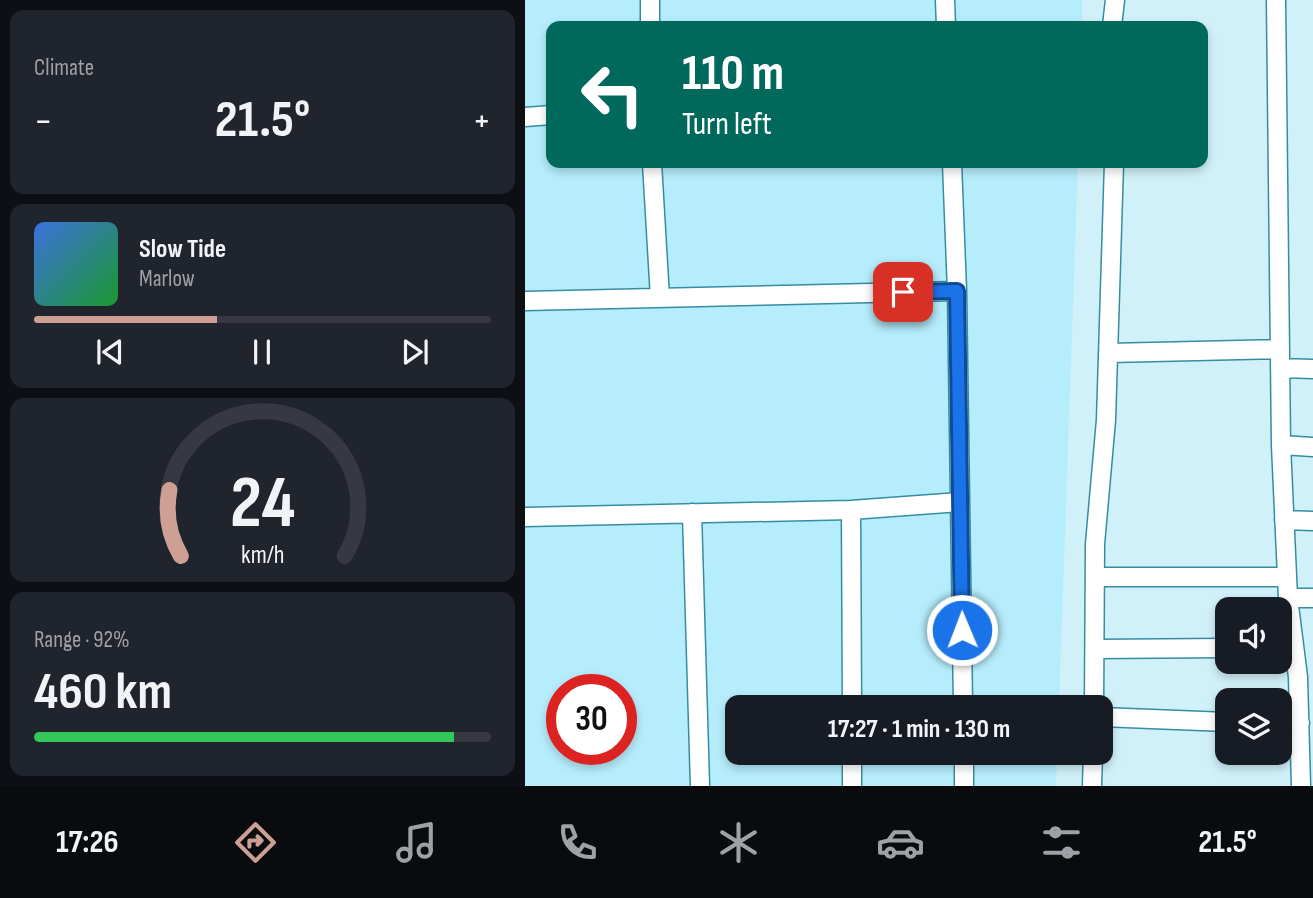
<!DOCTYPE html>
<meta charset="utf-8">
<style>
:root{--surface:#171b24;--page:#20242c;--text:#f1f3f6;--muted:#9ea1a6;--line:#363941;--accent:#cda093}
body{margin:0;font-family:"Sofia Sans Condensed",sans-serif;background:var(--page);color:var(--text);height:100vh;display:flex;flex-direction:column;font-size:26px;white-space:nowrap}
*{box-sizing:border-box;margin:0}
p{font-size:23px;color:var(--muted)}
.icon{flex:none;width:38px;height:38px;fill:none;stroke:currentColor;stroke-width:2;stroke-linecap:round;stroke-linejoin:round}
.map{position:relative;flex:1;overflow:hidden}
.sheet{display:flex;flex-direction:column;gap:10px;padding:10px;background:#0d0f14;width:525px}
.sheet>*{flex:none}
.top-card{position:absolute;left:21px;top:21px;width:662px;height:147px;border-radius:14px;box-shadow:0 4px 10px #0003;background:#00695c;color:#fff;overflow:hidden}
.fabs{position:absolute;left:690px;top:597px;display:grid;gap:14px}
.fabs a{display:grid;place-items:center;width:77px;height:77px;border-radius:14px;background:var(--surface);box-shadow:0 4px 10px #0003;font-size:35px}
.speed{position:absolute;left:21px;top:674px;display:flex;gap:14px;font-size:35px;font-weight:700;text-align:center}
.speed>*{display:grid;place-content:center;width:91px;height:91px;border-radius:50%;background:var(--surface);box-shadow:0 4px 10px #0003;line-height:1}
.speed .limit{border:10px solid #d22;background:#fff;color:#111}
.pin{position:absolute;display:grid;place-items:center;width:60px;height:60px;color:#fff;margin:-30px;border-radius:14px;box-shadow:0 4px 10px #0006}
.me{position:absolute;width:77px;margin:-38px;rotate:359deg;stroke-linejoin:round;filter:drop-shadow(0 0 5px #0008)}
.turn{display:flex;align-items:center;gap:24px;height:147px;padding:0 21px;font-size:32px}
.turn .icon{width:91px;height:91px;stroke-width:2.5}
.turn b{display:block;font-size:49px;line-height:60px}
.big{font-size:52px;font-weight:700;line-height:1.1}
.sheet .card{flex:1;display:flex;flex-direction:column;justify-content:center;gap:10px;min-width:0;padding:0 24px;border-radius:14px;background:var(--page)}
.sheet .dial{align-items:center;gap:0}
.dial svg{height:182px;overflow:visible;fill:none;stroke:var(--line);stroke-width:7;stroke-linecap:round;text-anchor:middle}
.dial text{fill:var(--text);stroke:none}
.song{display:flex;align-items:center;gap:21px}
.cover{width:84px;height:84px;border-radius:10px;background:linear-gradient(135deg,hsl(220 70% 55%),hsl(130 70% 35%))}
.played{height:7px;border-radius:4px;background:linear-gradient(90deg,var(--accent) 40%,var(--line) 40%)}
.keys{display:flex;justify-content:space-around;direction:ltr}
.heat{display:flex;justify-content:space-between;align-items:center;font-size:38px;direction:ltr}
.charge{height:10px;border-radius:5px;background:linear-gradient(90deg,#34c759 92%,var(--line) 0)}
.trip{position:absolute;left:200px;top:695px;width:388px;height:70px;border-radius:14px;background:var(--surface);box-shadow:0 4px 10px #0003;font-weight:700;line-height:70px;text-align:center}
.tabs{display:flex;height:112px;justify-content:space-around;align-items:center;background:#090b0e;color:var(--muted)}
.tabs .icon{width:49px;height:49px}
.tabs .current{color:var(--accent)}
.tabs b{font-size:32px;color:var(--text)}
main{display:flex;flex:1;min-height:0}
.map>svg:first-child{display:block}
.built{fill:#b6edfc;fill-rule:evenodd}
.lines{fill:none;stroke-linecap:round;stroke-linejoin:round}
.minor-casing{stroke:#358da2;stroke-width:21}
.minor{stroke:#fff;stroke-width:18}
.route-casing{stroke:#114b97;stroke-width:18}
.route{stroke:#1a73e8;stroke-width:12}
</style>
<main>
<section class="sheet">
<div class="card"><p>Climate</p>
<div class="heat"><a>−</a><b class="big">21.5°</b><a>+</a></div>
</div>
<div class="card">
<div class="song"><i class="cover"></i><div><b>Slow Tide</b><p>Marlow</p></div></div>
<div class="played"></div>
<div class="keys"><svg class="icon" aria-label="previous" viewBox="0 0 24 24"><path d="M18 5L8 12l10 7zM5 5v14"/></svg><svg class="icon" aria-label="pause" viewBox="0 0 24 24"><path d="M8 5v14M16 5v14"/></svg><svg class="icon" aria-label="next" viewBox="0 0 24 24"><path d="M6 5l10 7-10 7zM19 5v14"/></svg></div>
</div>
<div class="card dial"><svg viewBox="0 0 100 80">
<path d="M14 69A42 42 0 1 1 86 69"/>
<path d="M14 69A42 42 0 0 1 9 40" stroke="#cda093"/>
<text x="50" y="56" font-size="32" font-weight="700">24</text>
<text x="50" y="72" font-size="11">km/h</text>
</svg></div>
<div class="card"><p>Range · 92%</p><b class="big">460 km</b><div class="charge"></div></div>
</section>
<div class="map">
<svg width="788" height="786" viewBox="0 0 788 786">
<rect width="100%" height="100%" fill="#d1f1fa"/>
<path class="built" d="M0,0h557v26h-531v137h527l-19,544h-322v45l320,1 -1,33h-531zM37,690h59v59h-59z"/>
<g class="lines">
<defs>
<path id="minor" d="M420,0l1,26
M751,0l5,445 7,153 10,79 3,109
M125,26v-26
M587,26l3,-26
M0,117l26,-2
M127,163l8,135
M427,163l5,128 6,416
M0,301l432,-10
M584,353l171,-4
M755,368l33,1
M756,445l32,2
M326,510l1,197
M167,513l8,273
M0,517l326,-7 109,-8
M759,520l29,1
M571,577h190
M763,598h25
M571,649l131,-1
M569,707l1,-163 11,-124 8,-257
M576,717l126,5
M754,722l21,1
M327,752v34
M439,752v34
M567,786l1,-34"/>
</defs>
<use href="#minor" class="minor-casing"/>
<use href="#minor" class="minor"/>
</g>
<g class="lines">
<defs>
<path id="route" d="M378,292l54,-1 5,339"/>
</defs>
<use href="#route" class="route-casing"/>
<use href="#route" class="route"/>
</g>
</svg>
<div class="fabs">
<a><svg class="icon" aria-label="sound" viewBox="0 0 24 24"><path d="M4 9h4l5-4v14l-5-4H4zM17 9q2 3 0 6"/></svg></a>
<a><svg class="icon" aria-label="layers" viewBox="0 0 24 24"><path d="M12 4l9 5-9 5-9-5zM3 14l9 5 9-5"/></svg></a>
</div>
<div class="speed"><div class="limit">30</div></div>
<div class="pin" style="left:378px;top:292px;background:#d93025"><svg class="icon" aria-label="arrive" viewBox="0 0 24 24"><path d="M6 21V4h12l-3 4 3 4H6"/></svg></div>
<svg class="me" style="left:437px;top:630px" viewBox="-20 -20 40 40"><circle r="17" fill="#1a73e8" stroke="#fff" stroke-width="3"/><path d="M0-11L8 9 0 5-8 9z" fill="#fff"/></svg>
<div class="trip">17:27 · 1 min · 130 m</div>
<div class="top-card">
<div class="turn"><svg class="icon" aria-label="left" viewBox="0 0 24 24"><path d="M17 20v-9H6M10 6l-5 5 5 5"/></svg><div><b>110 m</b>Turn left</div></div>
</div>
</div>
</main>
<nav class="tabs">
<b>17:26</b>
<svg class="icon current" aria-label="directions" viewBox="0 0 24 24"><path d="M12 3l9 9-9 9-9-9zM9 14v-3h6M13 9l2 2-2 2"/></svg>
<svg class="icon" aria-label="music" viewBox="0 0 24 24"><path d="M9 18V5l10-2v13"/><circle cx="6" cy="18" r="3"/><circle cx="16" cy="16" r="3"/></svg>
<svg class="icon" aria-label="phone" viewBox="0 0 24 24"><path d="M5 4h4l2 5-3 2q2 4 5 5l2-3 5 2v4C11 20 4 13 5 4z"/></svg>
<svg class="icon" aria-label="climate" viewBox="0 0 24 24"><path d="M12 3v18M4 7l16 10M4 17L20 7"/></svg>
<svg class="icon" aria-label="car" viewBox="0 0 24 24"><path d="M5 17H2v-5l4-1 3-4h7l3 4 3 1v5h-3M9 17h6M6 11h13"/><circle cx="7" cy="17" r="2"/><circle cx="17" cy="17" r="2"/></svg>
<svg class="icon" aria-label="filters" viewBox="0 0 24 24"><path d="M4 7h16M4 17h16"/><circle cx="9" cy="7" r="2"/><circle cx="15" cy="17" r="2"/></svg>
<b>21.5°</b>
</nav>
